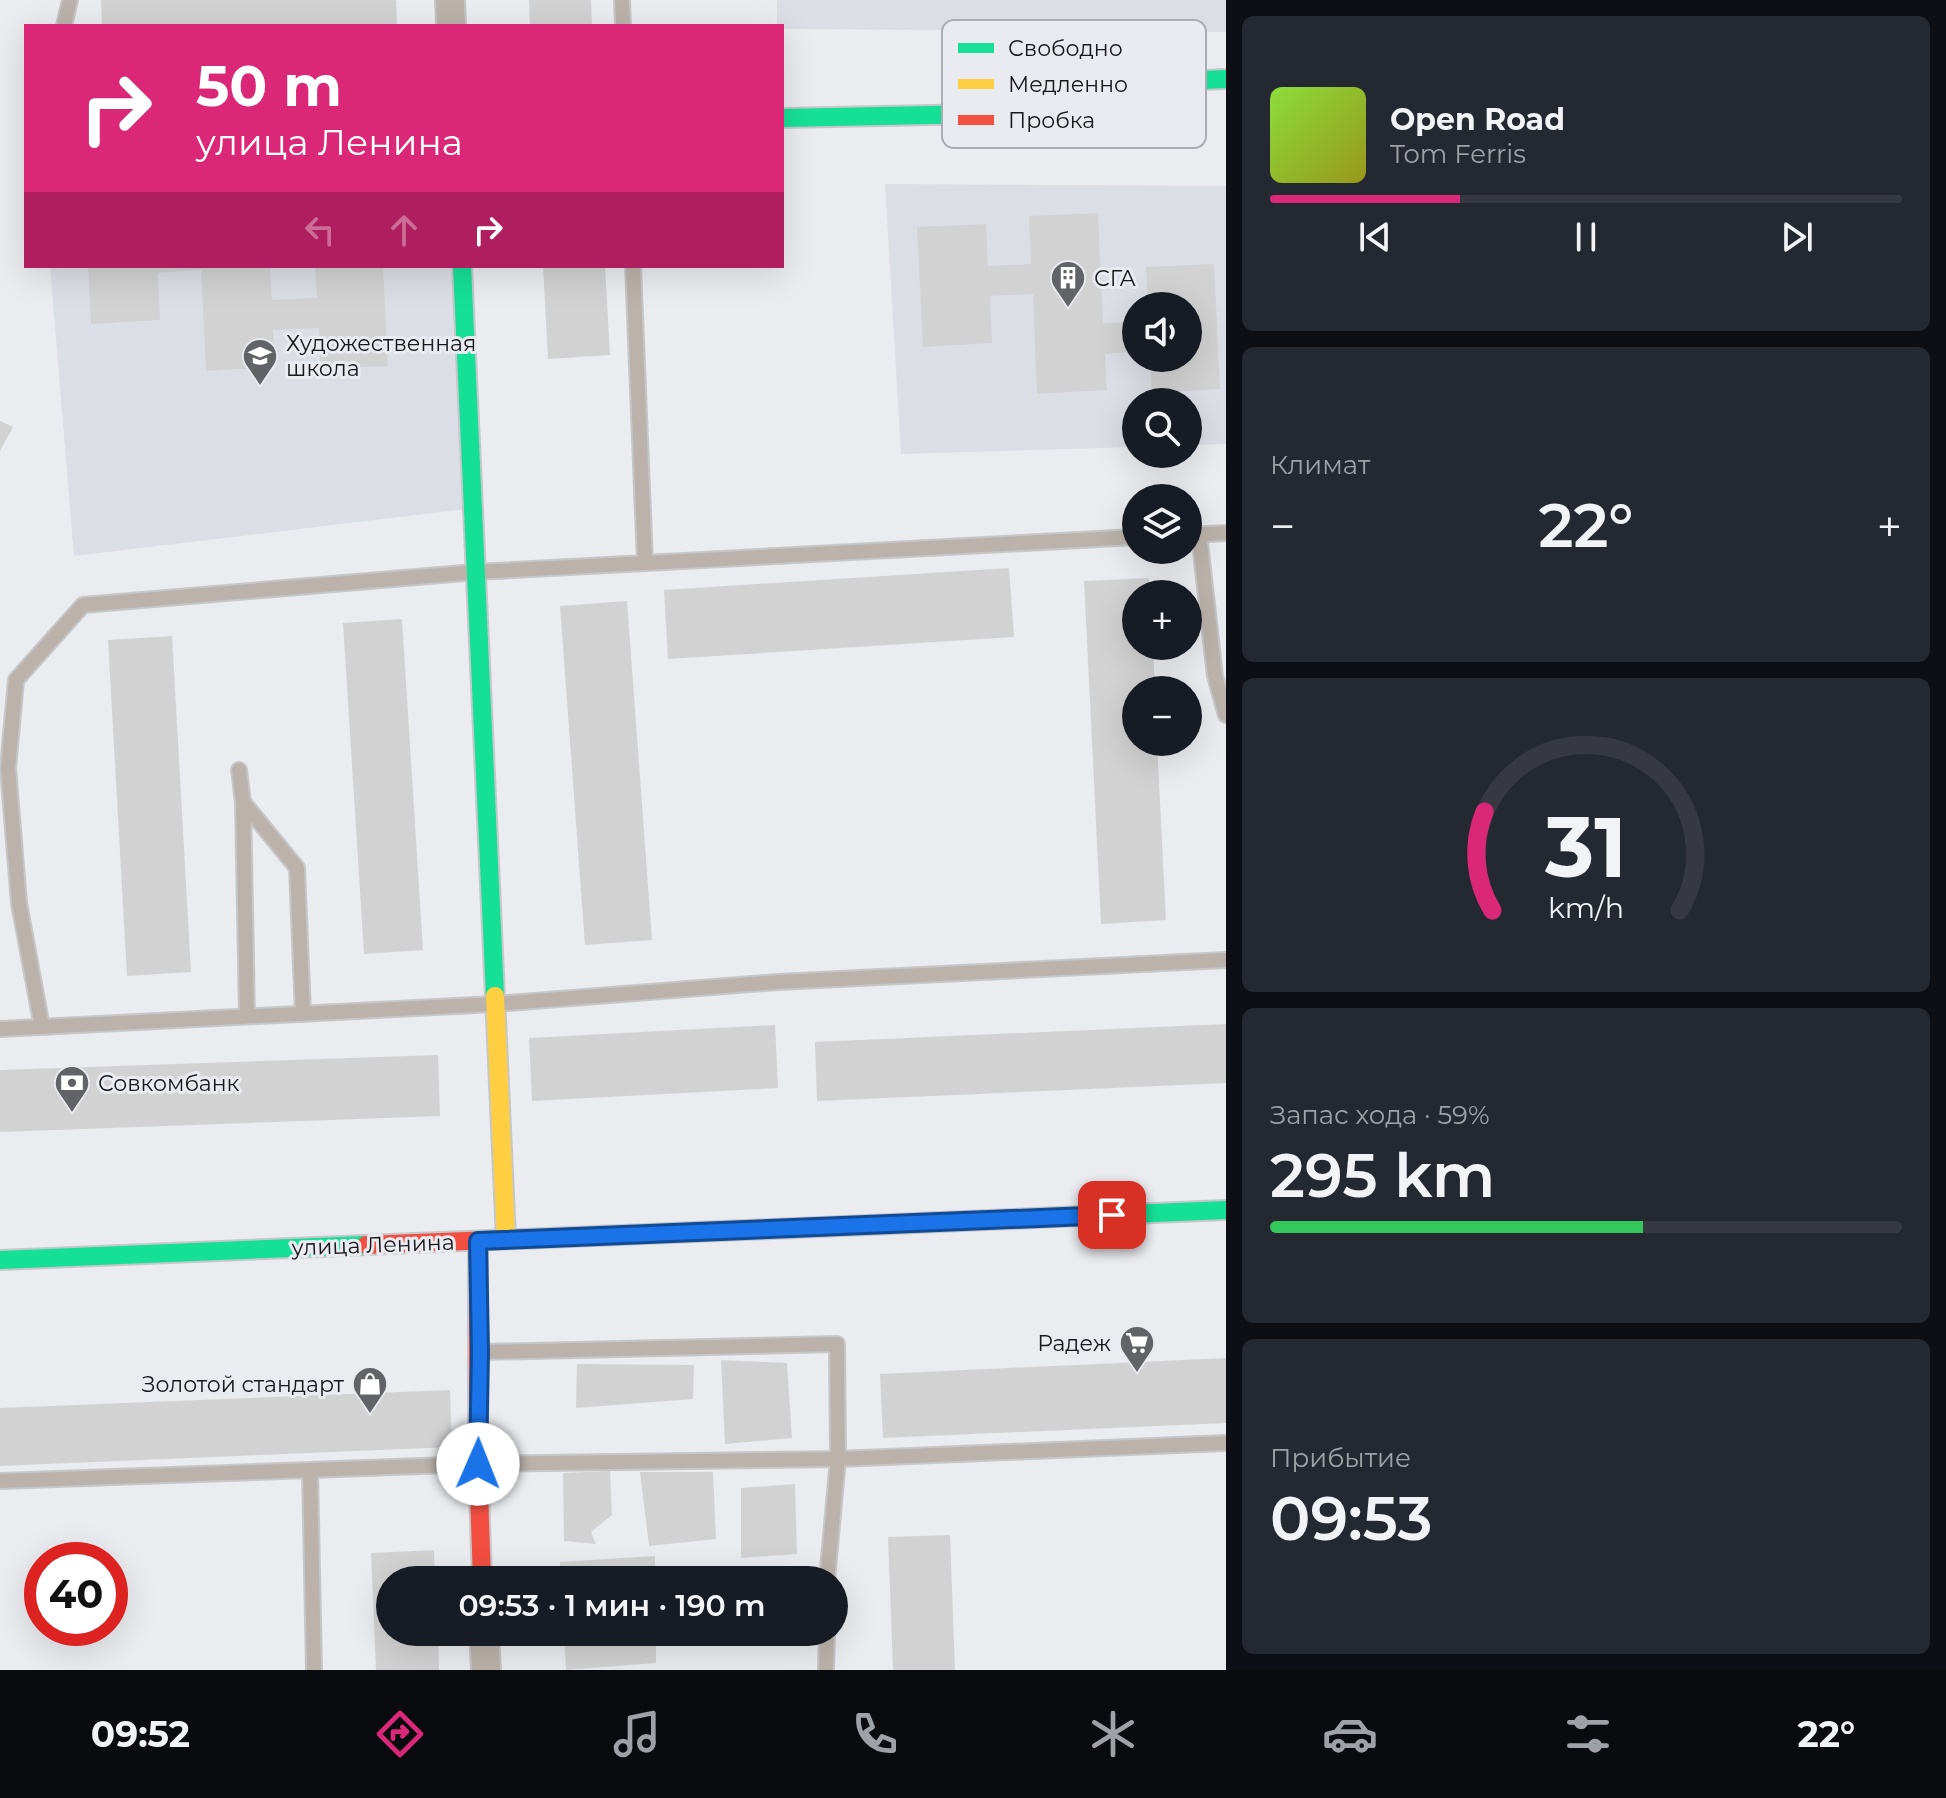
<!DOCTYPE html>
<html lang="ru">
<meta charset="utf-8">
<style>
:root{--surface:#171b24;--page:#242831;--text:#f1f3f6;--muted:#9ea1a6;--line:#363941;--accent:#db2777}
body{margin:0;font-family:Montserrat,sans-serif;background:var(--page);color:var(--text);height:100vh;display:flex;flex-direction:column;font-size:30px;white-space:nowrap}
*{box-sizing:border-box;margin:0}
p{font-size:26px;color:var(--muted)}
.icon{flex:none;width:44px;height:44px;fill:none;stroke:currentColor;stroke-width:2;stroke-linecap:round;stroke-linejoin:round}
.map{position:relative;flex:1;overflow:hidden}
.side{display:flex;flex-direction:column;gap:16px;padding:16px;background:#0d0f14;width:720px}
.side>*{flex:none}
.banner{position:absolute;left:24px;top:24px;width:760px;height:244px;border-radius:0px;box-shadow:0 8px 32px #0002;background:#db2777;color:#fff;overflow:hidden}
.tools{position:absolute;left:1122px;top:292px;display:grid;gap:16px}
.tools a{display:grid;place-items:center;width:80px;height:80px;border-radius:50%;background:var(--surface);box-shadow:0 8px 32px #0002;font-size:40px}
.speed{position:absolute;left:24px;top:1542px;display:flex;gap:16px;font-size:40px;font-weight:700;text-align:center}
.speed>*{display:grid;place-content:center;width:104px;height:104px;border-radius:50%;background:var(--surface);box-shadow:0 8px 32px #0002;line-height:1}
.speed .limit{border:12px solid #d22;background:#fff;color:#111}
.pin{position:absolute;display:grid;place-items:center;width:68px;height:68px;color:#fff;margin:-34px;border-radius:16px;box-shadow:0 4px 12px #0006}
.me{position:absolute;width:88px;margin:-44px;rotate:1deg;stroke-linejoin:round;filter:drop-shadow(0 0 6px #0008)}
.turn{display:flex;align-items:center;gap:28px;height:168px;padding:0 40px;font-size:36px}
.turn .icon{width:104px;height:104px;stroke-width:2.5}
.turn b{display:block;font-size:56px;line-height:68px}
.lanes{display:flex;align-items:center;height:76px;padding:0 40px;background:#0003;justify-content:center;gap:40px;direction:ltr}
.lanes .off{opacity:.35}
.big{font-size:60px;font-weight:600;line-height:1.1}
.side .widget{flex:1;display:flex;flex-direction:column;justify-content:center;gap:12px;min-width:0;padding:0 28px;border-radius:12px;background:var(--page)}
.side .dial{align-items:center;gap:0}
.dial svg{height:208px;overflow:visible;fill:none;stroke:var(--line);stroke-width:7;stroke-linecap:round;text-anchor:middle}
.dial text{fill:var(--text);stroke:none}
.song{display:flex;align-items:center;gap:24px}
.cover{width:96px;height:96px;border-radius:12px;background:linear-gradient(135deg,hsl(90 70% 55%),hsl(60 70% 35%))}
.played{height:8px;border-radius:4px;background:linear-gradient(90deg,var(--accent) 30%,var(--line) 30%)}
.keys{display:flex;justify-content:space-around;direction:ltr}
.heat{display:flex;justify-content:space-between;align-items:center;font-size:44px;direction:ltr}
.charge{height:12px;border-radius:6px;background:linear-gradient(90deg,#34c759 59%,var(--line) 0)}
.trip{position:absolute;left:376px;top:1566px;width:472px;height:80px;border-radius:40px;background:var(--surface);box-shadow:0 8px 32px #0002;font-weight:600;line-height:80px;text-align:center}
.menu{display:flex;height:128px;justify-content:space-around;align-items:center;background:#090b0e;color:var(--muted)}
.menu .icon{width:56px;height:56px}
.menu .on{color:var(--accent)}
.menu b{font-size:36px;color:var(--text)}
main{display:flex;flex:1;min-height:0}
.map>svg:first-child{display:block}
.built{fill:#dcdee6;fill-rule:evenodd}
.building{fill:#d3d2d3}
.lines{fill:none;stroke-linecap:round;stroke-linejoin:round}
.lane-casing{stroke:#c6c7c9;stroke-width:18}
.street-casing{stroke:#c6c7c9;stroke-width:32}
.fast-casing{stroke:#c6c7c9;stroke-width:22}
.slow-casing{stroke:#c6c7c9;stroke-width:22}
.jam-casing{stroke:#c6c7c9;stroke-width:22}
.lane{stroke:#bbb3ab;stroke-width:14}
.street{stroke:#bbb3ab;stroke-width:28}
.fast{stroke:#16e098;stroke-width:18}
.slow{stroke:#ffcf43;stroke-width:18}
.jam{stroke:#f24e42;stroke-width:18}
.route-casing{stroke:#114b97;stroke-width:20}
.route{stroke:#1a73e8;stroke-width:14}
.labels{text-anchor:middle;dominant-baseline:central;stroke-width:6;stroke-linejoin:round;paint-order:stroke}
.poi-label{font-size:22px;fill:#19191b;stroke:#eaebf1;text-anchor:start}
.street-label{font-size:22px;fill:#19191b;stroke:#eaebf1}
.key{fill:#eaebf1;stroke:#abacb1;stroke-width:2}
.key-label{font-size:22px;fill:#19191b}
</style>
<main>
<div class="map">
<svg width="1226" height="1670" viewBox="0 0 1226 1670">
<rect width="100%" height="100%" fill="#ebecf0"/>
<path class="built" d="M777,0h449v32l-444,-3v-3h-5z
M885,184l341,2v258l-38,1v-43h-52v45l-235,7zM1136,306h52v52h-52z
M50,266h403l13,243 -392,47z"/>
<path class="building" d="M101,0h295l1,26h-295z
M529,0h62l1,26h-62z
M1098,213l5,110 33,-1v30l-31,2 2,36 -70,4 -4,-100 -43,2 2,47 -69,4 -6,-120 69,-3 2,42 43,-2 -2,-48z
M1214,264l6,125 -68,4 -2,-35h38v-52h-40l-2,-39z
M88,266h182l2,34 45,-2 -2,-32h68l5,100 -68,3 -1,-41 -46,2 2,37 -69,4 -5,-101 -43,3 2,47 -69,4z
M543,266h62l5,89 -62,4z
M0,421l13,6 -13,24z
M1009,568l5,69 -346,22 -4,-69z
M1149,578l1,16h-14v52h17l2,44h-19v52h21l9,178 -65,4 -17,-343z
M627,601l25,339 -67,5 -25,-339z
M402,619l21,331 -59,4 -21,-331z
M172,636l19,336 -64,4 -19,-336z
M1226,1024v59l-409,18 -2,-59z
M775,1025l3,63 -246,13 -3,-63z
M438,1055l2,61 -440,16v-62z
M1226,1358v65l-343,15 -3,-64z
M721,1360l66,3 5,75 -67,6z
M577,1364l117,1 -1,34 -117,9z
M450,1390l2,57 -452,19v-58z
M610,1471l2,44 -21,17 5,12 -32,-3 -1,-68z
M640,1472h73l3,67 -67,7z
M795,1484l2,70 -56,4v-70z
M950,1535l5,135h-62l-5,-133z
M434,1550l1,30h-45v52h48l1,38h-63l-5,-117z
M655,1556v24h-94l-1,-18z
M564,1632h92v31l-90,7z"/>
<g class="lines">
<defs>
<path id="lane" d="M622,0l1,26
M64,26l6,-26
M633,266l12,297
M1199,534l16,142 11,39
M1188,535l38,-2
M239,770l4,32 54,66 6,146
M243,802l4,214
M42,1027l-23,-124 -11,-135 8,-88 67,-75 393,-33 660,-35
M0,1029l495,-25 283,-22 448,-22
M482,1352l355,-8 1,115 -11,121
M0,1481l310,-11
M314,1670l-4,-200 168,-6 360,-5 388,-16
M826,1670l1,-38"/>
<path id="street" d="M450,0l1,26
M484,1632l2,38"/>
<path id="fast" d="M782,118l248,-5 61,-28 135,-6
M462,266l33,730
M772,1229l454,-19
M0,1260l366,-15"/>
<path id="slow" d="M495,996l11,243"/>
<path id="jam" d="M478,1241v223l4,116
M366,1245l406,-16"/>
</defs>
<use href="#lane" class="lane-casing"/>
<use href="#street" class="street-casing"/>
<use href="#fast" class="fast-casing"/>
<use href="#slow" class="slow-casing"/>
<use href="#jam" class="jam-casing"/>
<use href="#lane" class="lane"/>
<use href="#street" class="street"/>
<use href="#fast" class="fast"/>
<use href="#slow" class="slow"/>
<use href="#jam" class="jam"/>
</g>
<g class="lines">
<defs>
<path id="route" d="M478,1464l2,-112 -2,-111 634,-26"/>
</defs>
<use href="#route" class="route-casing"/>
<use href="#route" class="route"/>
</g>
<defs>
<symbol id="building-pin" viewBox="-11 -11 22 30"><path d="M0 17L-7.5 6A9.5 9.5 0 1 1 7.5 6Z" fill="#626366" stroke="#eaebf1"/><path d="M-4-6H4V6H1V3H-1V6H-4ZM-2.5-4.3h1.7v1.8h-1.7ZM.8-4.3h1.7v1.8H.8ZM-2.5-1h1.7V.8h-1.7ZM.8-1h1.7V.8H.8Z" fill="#fff"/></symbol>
<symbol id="university-pin" viewBox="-11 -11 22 30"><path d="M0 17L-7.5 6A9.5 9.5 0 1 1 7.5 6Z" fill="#626366" stroke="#eaebf1"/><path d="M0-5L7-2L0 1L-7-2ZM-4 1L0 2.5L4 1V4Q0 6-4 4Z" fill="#fff"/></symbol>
<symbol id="bank-pin" viewBox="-11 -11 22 30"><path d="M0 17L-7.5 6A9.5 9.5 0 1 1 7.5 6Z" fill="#626366" stroke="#eaebf1"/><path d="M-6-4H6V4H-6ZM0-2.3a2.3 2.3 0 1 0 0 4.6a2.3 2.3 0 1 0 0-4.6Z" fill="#fff"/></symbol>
<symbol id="supermarket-pin" viewBox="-11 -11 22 30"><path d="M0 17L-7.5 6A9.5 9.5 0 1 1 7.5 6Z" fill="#626366" stroke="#eaebf1"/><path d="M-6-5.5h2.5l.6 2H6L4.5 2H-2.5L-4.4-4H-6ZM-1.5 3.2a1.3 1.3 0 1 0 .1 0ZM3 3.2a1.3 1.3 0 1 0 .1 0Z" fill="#fff"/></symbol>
<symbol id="shop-pin" viewBox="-11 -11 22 30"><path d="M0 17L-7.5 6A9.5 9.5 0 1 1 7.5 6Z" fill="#626366" stroke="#eaebf1"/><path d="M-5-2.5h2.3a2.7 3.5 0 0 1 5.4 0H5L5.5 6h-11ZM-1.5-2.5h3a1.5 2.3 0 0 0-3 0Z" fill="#fff"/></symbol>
</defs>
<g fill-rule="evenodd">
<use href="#building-pin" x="1048" y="258" width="40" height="54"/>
<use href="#university-pin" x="240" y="336" width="40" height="54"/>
<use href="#bank-pin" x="52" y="1063" width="40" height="54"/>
<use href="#supermarket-pin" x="1117" y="1323" width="40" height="54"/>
<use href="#shop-pin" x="350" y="1364" width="40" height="54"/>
</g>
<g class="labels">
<g class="poi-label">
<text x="1094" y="278">СГА</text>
<text x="286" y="343">Художественная<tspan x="286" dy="25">школа</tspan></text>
<text x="98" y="1083">Совкомбанк</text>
<text x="1111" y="1343" text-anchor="end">Радеж</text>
<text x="344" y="1384" text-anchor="end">Золотой стандарт</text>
</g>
<g class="street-label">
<text transform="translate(373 1245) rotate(-2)">улица Ленина</text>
</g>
</g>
<rect x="942" y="20" width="264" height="128" rx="12" class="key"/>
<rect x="958" y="43" width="36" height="10" fill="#16e098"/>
<rect x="958" y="79" width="36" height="10" fill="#ffcf43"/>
<rect x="958" y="115" width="36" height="10" fill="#f24e42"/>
<g class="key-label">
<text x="1008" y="56">Свободно</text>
<text x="1008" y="92">Медленно</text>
<text x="1008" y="128">Пробка</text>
</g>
</svg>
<div class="tools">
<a><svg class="icon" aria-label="sound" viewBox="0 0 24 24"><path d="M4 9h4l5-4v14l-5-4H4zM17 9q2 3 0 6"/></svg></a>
<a><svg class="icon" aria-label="search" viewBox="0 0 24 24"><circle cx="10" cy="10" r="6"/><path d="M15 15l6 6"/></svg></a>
<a><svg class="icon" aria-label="layers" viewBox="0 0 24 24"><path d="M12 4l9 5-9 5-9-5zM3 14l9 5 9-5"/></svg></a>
<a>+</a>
<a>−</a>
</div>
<div class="speed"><div class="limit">40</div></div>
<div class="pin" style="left:1112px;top:1215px;background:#d93025"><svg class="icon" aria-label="arrive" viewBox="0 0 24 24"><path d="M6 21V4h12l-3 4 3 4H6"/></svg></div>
<svg class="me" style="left:478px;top:1464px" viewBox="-20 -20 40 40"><circle r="19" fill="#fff"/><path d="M0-13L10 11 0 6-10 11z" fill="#1a73e8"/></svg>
<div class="trip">09:53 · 1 мин · 190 m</div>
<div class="banner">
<div class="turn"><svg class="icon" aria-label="right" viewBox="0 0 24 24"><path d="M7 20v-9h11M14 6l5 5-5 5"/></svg><div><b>50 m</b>улица Ленина</div></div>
<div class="lanes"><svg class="icon off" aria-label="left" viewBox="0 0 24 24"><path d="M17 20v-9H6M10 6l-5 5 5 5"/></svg><svg class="icon off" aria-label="ahead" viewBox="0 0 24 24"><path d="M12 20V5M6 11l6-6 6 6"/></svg><svg class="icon" aria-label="right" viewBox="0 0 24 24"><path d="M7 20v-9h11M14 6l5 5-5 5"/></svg></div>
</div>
</div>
<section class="side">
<div class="widget">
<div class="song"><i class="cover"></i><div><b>Open Road</b><p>Tom Ferris</p></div></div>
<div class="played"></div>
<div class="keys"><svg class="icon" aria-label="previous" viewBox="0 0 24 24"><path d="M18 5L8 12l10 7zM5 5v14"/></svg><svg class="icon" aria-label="pause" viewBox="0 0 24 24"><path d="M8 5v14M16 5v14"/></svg><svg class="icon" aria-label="next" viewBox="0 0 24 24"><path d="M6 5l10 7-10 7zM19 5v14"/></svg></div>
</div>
<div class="widget"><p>Климат</p>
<div class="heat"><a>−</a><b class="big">22°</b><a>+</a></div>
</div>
<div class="widget dial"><svg viewBox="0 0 100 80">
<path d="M14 69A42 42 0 1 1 86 69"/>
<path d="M14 69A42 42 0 0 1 11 31" stroke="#db2777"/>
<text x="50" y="56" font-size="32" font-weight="700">31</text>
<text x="50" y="72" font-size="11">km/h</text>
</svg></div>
<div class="widget"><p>Запас хода · 59%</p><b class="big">295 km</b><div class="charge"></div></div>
<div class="widget"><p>Прибытие</p><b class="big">09:53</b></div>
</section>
</main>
<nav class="menu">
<b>09:52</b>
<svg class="icon on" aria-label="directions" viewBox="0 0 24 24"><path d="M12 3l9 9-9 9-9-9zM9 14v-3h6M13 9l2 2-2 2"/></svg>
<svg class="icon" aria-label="music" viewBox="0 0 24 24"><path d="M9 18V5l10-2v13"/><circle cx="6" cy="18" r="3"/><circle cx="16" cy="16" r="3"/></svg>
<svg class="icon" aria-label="phone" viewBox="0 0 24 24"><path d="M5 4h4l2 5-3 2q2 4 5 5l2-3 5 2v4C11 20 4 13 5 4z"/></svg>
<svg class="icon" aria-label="climate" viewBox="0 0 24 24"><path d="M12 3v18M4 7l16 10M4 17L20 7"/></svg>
<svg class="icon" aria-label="car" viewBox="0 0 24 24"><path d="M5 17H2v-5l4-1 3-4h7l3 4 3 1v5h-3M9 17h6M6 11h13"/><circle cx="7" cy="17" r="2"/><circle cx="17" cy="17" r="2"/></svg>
<svg class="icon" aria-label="filters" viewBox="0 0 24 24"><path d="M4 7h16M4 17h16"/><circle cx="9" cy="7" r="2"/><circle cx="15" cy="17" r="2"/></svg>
<b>22°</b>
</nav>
